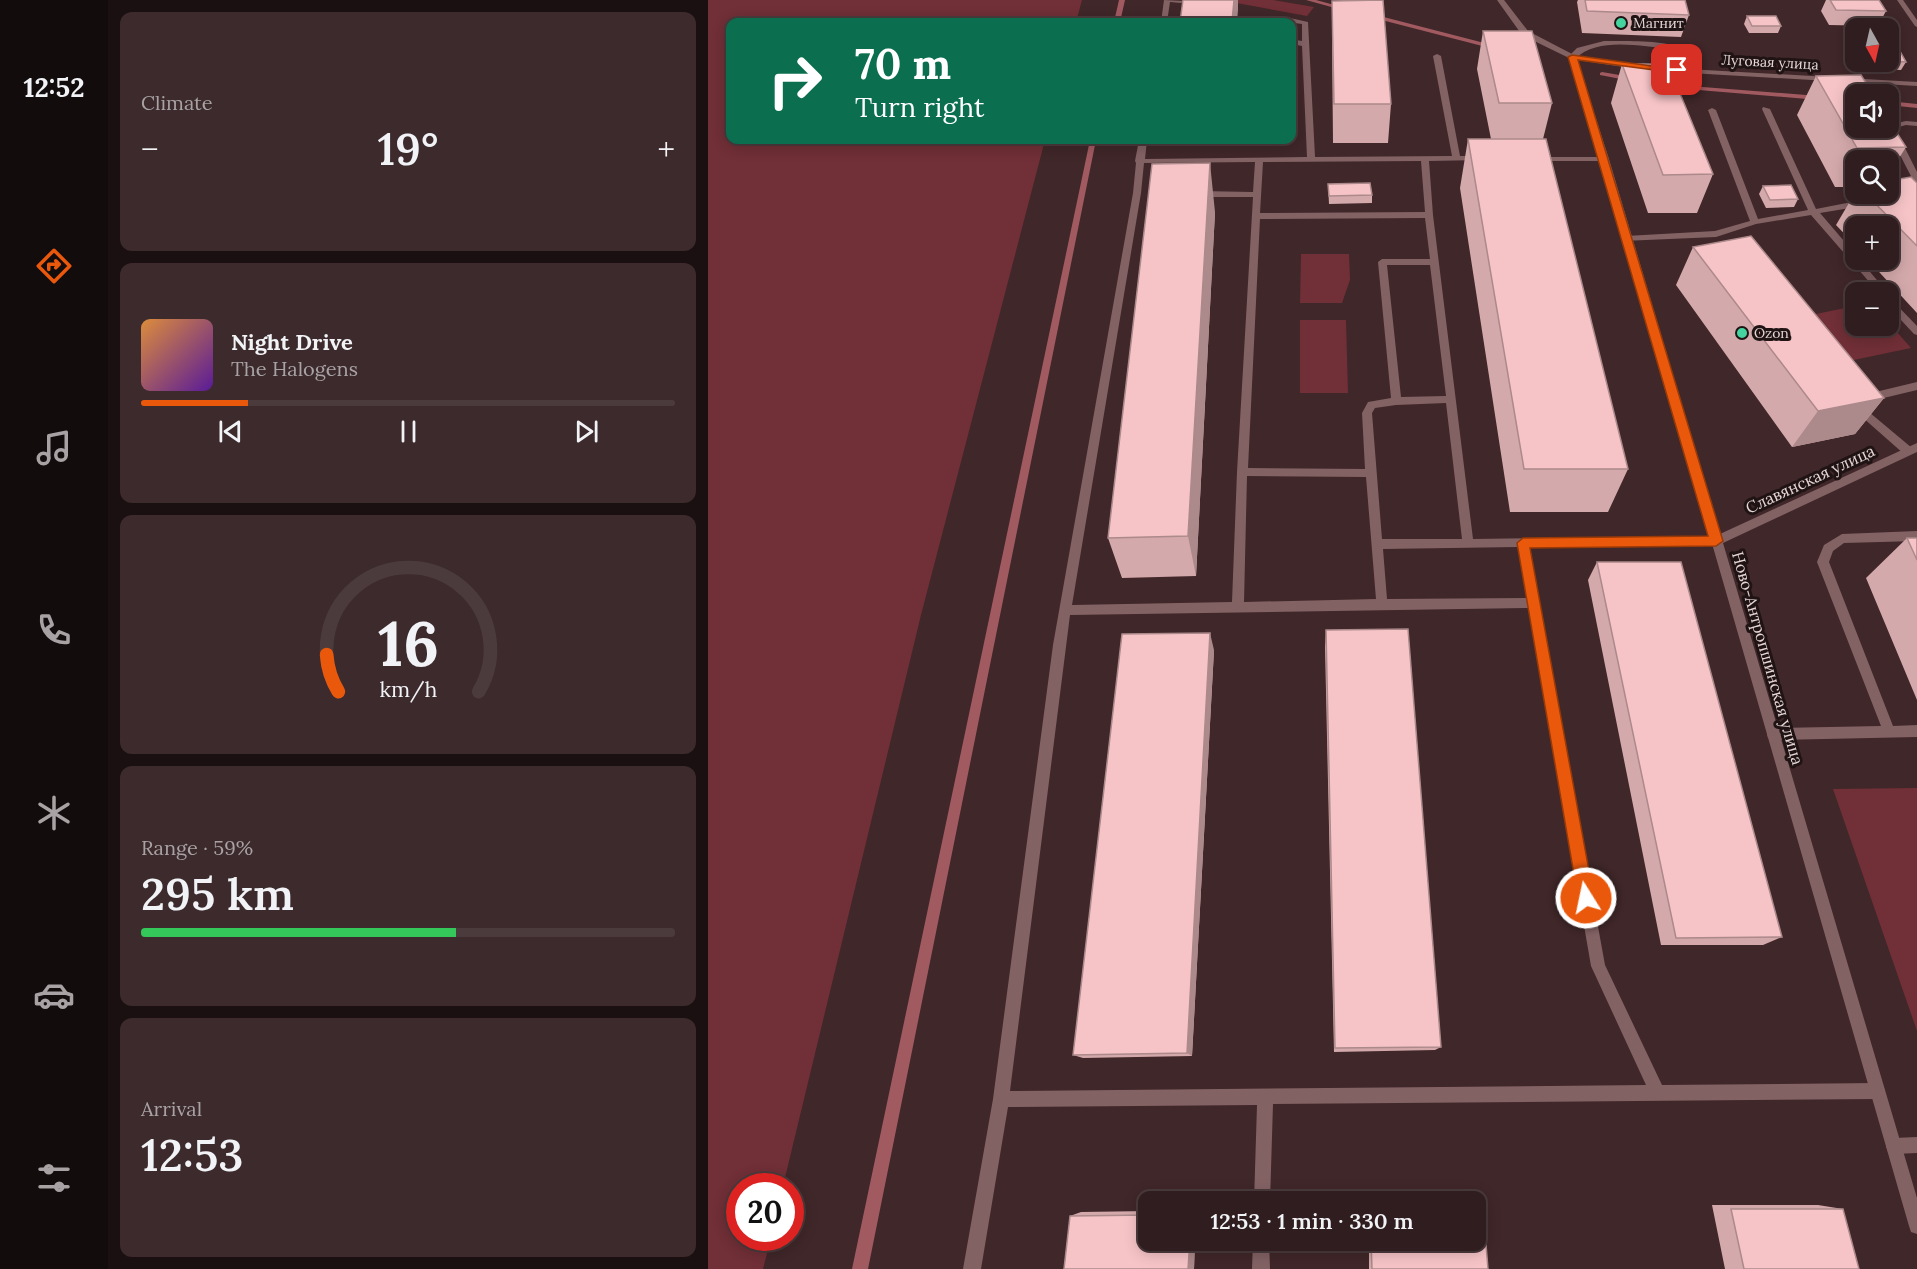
<!DOCTYPE html>
<meta charset="utf-8">
<style>
:root{--surface:#301d1f;--page:#3c2a2c;--text:#f1f3f6;--muted:#a8a2a4;--line:#4b3b3d;--accent:#ea580c}
body{margin:0;font-family:Lora,serif;background:var(--page);color:var(--text);height:100vh;display:flex;flex-direction:column;font-size:22px;white-space:nowrap}
*{box-sizing:border-box;margin:0}
p{font-size:20px;color:var(--muted)}
.icon{flex:none;width:33px;height:33px;fill:none;stroke:currentColor;stroke-width:2;stroke-linecap:round;stroke-linejoin:round}
.map{position:relative;flex:1;overflow:hidden}
.details{display:flex;flex-direction:column;gap:12px;padding:12px;background:#1a1011;width:600px}
.details>*{flex:none}
.guide{position:absolute;left:18px;top:18px;width:570px;height:126px;border-radius:12px;box-shadow:0 3px 15px #0003,0 0 0 2px var(--line);background:#0b6e4f;color:#fff;overflow:hidden}
.needle{width:39px;rotate:172deg}
.fabs{position:absolute;left:1137px;top:18px;display:grid;gap:12px}
.fabs a{display:grid;place-items:center;width:54px;height:54px;border-radius:12px;background:var(--surface);box-shadow:0 3px 15px #0003,0 0 0 2px var(--line);font-size:30px}
.speed{position:absolute;left:18px;top:1173px;display:flex;gap:12px;font-size:30px;font-weight:700;text-align:center}
.speed>*{display:grid;place-content:center;width:78px;height:78px;border-radius:50%;background:var(--surface);box-shadow:0 3px 15px #0003,0 0 0 2px var(--line);line-height:1}
.speed .limit{border:9px solid #d22;background:#fff;color:#111}
.pin{position:absolute;display:grid;place-items:center;width:51px;height:51px;color:#fff;margin:-26px;border-radius:12px;box-shadow:0 3px 9px #0006}
.me{position:absolute;width:66px;margin:-33px;rotate:350deg;stroke-linejoin:round;filter:drop-shadow(0 0 4px #0008)}
.turn{display:flex;align-items:center;gap:21px;height:126px;padding:0 30px;font-size:27px}
.turn .icon{width:78px;height:78px;stroke-width:2.5}
.turn b{display:block;font-size:42px;line-height:51px}
.big{font-size:45px;font-weight:600;line-height:1.1}
.details .widget{flex:1;display:flex;flex-direction:column;justify-content:center;gap:9px;min-width:0;padding:0 21px;border-radius:12px;background:var(--page)}
.details .dial{align-items:center;gap:0}
.dial svg{height:156px;overflow:visible;fill:none;stroke:var(--line);stroke-width:7;stroke-linecap:round;text-anchor:middle}
.dial text{fill:var(--text);stroke:none}
.song{display:flex;align-items:center;gap:18px}
.cover{width:72px;height:72px;border-radius:9px;background:linear-gradient(135deg,hsl(30 70% 55%),hsl(270 70% 35%))}
.played{height:6px;border-radius:3px;background:linear-gradient(90deg,var(--accent) 20%,var(--line) 20%)}
.keys{display:flex;justify-content:space-around;direction:ltr}
.heat{display:flex;justify-content:space-between;align-items:center;font-size:33px;direction:ltr}
.charge{height:9px;border-radius:4px;background:linear-gradient(90deg,#34c759 59%,var(--line) 0)}
.trip{position:absolute;left:430px;top:1191px;width:348px;height:60px;border-radius:12px;background:var(--surface);box-shadow:0 3px 15px #0003,0 0 0 2px var(--line);font-weight:600;line-height:60px;text-align:center}
main{display:flex;flex:1;min-height:0}
.tab-bar{display:flex;flex-direction:column;width:108px;justify-content:space-around;align-items:center;background:#130c0c;color:var(--muted)}
.tab-bar .icon{width:42px;height:42px}
.tab-bar .on{color:var(--accent)}
.tab-bar b{font-size:27px;color:var(--text)}
.map>svg:first-child{display:block}
.green{fill:#712f37}
.lines{fill:none;stroke-linecap:round;stroke-linejoin:round}
.stream{fill:#a25a61;fill-rule:evenodd}
.lane{fill:#836264;fill-rule:evenodd}
.street{fill:#836264;fill-rule:evenodd}
.wall{fill:#d4a9ab}
.shaded-wall{fill:#ac898b}
.building{fill:#f6c4c7;stroke:#ac898b;stroke-width:1.5}
.route{fill:#ea580c;stroke:#983908;stroke-width:1.5}
.poi-dot{fill:#45d49f;stroke:#1f1314;stroke-width:2}
.labels{text-anchor:middle;dominant-baseline:central;stroke-width:6;stroke-linejoin:round;paint-order:stroke}
.far-poi-label{font-size:14px;fill:#e7d6d7;stroke:#1f1314;text-anchor:start}
.far-street-label{font-size:14px;fill:#e7d6d7;stroke:#1f1314}
.street-label{font-size:16px;fill:#e7d6d7;stroke:#1f1314}
</style>
<main>
<nav class="tab-bar">
<b>12:52</b>
<svg class="icon on" aria-label="directions" viewBox="0 0 24 24"><path d="M12 3l9 9-9 9-9-9zM9 14v-3h6M13 9l2 2-2 2"/></svg>
<svg class="icon" aria-label="music" viewBox="0 0 24 24"><path d="M9 18V5l10-2v13"/><circle cx="6" cy="18" r="3"/><circle cx="16" cy="16" r="3"/></svg>
<svg class="icon" aria-label="phone" viewBox="0 0 24 24"><path d="M5 4h4l2 5-3 2q2 4 5 5l2-3 5 2v4C11 20 4 13 5 4z"/></svg>
<svg class="icon" aria-label="climate" viewBox="0 0 24 24"><path d="M12 3v18M4 7l16 10M4 17L20 7"/></svg>
<svg class="icon" aria-label="car" viewBox="0 0 24 24"><path d="M5 17H2v-5l4-1 3-4h7l3 4 3 1v5h-3M9 17h6M6 11h13"/><circle cx="7" cy="17" r="2"/><circle cx="17" cy="17" r="2"/></svg>
<svg class="icon" aria-label="filters" viewBox="0 0 24 24"><path d="M4 7h16M4 17h16"/><circle cx="9" cy="7" r="2"/><circle cx="15" cy="17" r="2"/></svg>
</nav>
<section class="details">
<div class="widget"><p>Climate</p>
<div class="heat"><a>−</a><b class="big">19°</b><a>+</a></div>
</div>
<div class="widget">
<div class="song"><i class="cover"></i><div><b>Night Drive</b><p>The Halogens</p></div></div>
<div class="played"></div>
<div class="keys"><svg class="icon" aria-label="previous" viewBox="0 0 24 24"><path d="M18 5L8 12l10 7zM5 5v14"/></svg><svg class="icon" aria-label="pause" viewBox="0 0 24 24"><path d="M8 5v14M16 5v14"/></svg><svg class="icon" aria-label="next" viewBox="0 0 24 24"><path d="M6 5l10 7-10 7zM19 5v14"/></svg></div>
</div>
<div class="widget dial"><svg viewBox="0 0 100 80">
<path d="M14 69A42 42 0 1 1 86 69"/>
<path d="M14 69A42 42 0 0 1 8 50" stroke="#ea580c"/>
<text x="50" y="56" font-size="32" font-weight="700">16</text>
<text x="50" y="72" font-size="11">km/h</text>
</svg></div>
<div class="widget"><p>Range · 59%</p><b class="big">295 km</b><div class="charge"></div></div>
<div class="widget"><p>Arrival</p><b class="big">12:53</b></div>
</section>
<div class="map">
<svg width="1209" height="1269" viewBox="0 0 1209 1269">
<rect width="100%" height="100%" fill="#402729"/>
<path class="green" d="M0,0h374l-6,22h-346v118h315l-124,475 -138,571h-43v52h31l-8,31h-55z
M512,0h53l41,7 -7,9z
M593,254h48l1,26 -8,23h-42z
M1147,306l1,20 33,-3 22,25 -62,13 -38,-46z
M592,320h46l2,73h-48z
M1209,788v243l-84,-242z"/>
<g class="lines">
<path class="stream" d="M411,0h6l-5,22h-6z
M598,0h10l33,9 -3,2z
M664,14l124,32 1,1 -3,2 -124,-32v-2z
M894,72l29,5 3,2 -3,2 -31,-6v-2z
M956,84l155,12 3,2 -3,2 -157,-13v-2z
M1180,101l29,3v4l-29,-3z
M382,140h6l-228,1129h-16z"/>
<path class="lane" d="M456,0l20,1 -3,2 -11,-1 -3,20h-6z
M582,18l18,4 7,135 137,-1 -19,-100 4,-2 4,2 19,100h21l4,2 -4,2 -52,1 4,54 40,324 243,-3 6,5 -6,5 -187,1 76,418 57,120 215,-2 6,2 2,6 -2,6 -6,2 -604,5 -3,98h-16l3,-97 -249,2 -27,162h-18l30,-170 60,-454 80,-452 3,-30 -1,-2 4,-21h8l-2,19 162,-2 -5,-111 -10,-2v-9l4,2v3l6,1v-17l-15,-2v-2zM713,161l4,51 -165,1 3,-51zM547,162l-2,30 -54,-1 -4,3 4,3h54l-16,275 -5,130 -160,3 69,-412 3,-30zM717,218l5,41h-48l-4,3 13,136 -23,4 -6,11 3,56 -117,-1 12,-249zM679,265h43l16,131 -45,1zM738,403l16,136h-80l-10,-126 3,-5 21,-3zM539,476l119,1 10,122 -132,3zM810,547l9,51 -140,1 -4,-50zM821,608l62,358 55,119 -636,6 60,-476z
M896,41c17,0 62,-1 76,7 9,5 17,16 24,24l-7,2 -19,-21 -6,-4c-31,-2 -73,-13 -97,10l-7,-2 9,-9z
M1055,107l7,2 46,100 46,-9 4,3 -4,3 -42,7 36,42v5h4l27,32h-9l-67,-77 -55,9 -40,13 -93,4 -1,-2 4,-3 89,-5 35,-10 -42,-111 4,-2 4,2 42,109 50,-9 -46,-101z
M1198,121l11,1v4l-11,-1 -11,3 22,44v10l-4,-2 -27,-52h2v-3z
M826,157h71l4,2 -4,2h-68l-4,-2z
M1180,296l29,30v9l-3,-1 -26,-28z
M1209,382v8l-50,12 -5,-4 5,-4z
M1149,402l55,46 1,3 -1,3h-8l-51,-45v-6z
M1209,531v10l-73,2 -11,8 -4,11 64,164 24,-1v12l-144,3 -5,-2 -1,-4 1,-4 5,-2 108,-2 -64,-164 7,-17 18,-11z
M1209,1137v16l-23,1 -6,-2 -2,-6 2,-6 6,-2z
M545,1240h16l1,29h-18z"/>
<path class="street" d="M789,0h7l24,31 46,24 63,10 4,2 -4,2 -60,-9 32,99 111,375 197,-91v9l-194,91 194,655v36l-6,-2 -2,-6 -308,-1067 -32,-101 -47,-23z
M1189,0h6l14,20v7l-2,-1z
M944,67l177,10 4,2 -4,2 -174,-10h-3z
M1138,78l71,4v4l-68,-4 -4,-2z"/>
</g>
<path class="wall" d="M870,0h107l4,15 -8,22 -99,-4 -5,-31z
M1118,0h53l7,11 -8,15 -49,-1 -8,-14z
M624,1l59,103 -3,39h-55l-1,-104z
M1039,16l34,10 -3,7h-29l-5,-9z
M775,31l69,72 -9,36 85,330 -20,43h-98l-50,-324 8,-49h23l-14,-70z
M1143,45h5v17h50l-5,8 -46,-2 -7,-16z
M914,64l91,110 -16,39h-49l-37,-110z
M1108,76l90,71 -18,29v-16h-32v27h-21l-38,-72z
M465,140h56v4l-55,1z
M563,140h19v4h-19z
M1209,183v130l-49,-53h20v-34h-32v20l-20,-21 20,-34v3h32z
M620,184l44,11v8l-43,1z
M1055,186l35,13 -4,8 -28,1 -7,-14z
M507,212l-19,364 -74,2 -14,-40z
M985,247l191,151 -29,36 -63,13 -116,-162z
M1199,538h10v162l-51,-122z
M889,562l185,375 -19,8h-102l-73,-365z
M618,630l115,417 -6,3 -101,2 -9,-405z
M506,650l-22,406 -109,2 -10,-3z
M768,1205l7,3 5,61h-119v-29h107z
M1004,1205h106l25,4 16,60h-134z
M441,1211v29h46l-1,29 -124,-53 11,-4z"/>
<path class="shaded-wall" d="M526,0h4v10l-1,12h-5z
M502,163l5,49 -19,364 -8,-40z
M1176,398l-29,36 -63,13 26,-36z
M502,633l4,17 -22,406 -5,-3z
M482,1240h5l-1,29h-6z"/>
<path class="building" d="M475,0h51l-2,22h-52z
M675,0l8,104h-57l-2,-103z
M877,0h100l4,15 -102,-4z
M1122,0h49l7,11 -50,-1z
M1039,16h29l5,10h-29z
M775,31h49l20,72h-53z
M1143,45h5v8z
M1180,46h9l9,16 -18,-1z
M914,64h46l45,110 -50,1z
M1153,75l12,19h-17v34h32v-9l18,28 -49,1 -41,-72z
M760,139h78l82,330h-104z
M502,163l-22,373 -80,2 44,-374z
M1203,177l6,6v63l-51,-52h22v-13z
M662,183l2,12 -43,1 -1,-12z
M1083,185l7,14 -28,1 -7,-14z
M1043,236l133,162 -66,13 -125,-164z
M1199,538h10v22z
M889,562h84l101,375 -106,1z
M700,629l33,418 -106,1 -9,-418z
M502,633l-23,420 -114,2 49,-421z
M768,1208h7l5,61h-116l-1,-29h105z
M1023,1209h112l16,60h-115z
M441,1215v25h41l-2,29h-124l6,-53z"/>
<path class="route" d="M864,55l109,15 -4,3 -99,-13 145,481 -7,5 -186,2 64,350 -2,6 -6,2 -6,-2 -2,-6 -61,-355 6,-5 185,-2 -140,-479z"/>
<g class="poi-dot">
<circle cx="913" cy="23" r="6"/>
<circle cx="1034" cy="333" r="6"/>
</g>
<g class="labels">
<g class="far-poi-label">
<text x="925" y="23">Магнит</text>
<text x="1046" y="333">Ozon</text>
</g>
<g class="far-street-label">
<text transform="translate(1062 62) rotate(3)">Луговая улица</text>
</g>
<g class="street-label">
<text transform="translate(1102 479) rotate(-25)">Славянская улица</text>
<text transform="translate(1060 658) rotate(74)">Ново-Антропшинская улица</text>
</g>
</g>
</svg>
<div class="fabs">
<a><svg class="needle" viewBox="-14 -14 28 28"><path d="M0-13l5 13h-10z" fill="#e53935"/><path d="M0 13l5-13h-10z" fill="#a8a2a4"/></svg></a>
<a><svg class="icon" aria-label="sound" viewBox="0 0 24 24"><path d="M4 9h4l5-4v14l-5-4H4zM17 9q2 3 0 6"/></svg></a>
<a><svg class="icon" aria-label="search" viewBox="0 0 24 24"><circle cx="10" cy="10" r="6"/><path d="M15 15l6 6"/></svg></a>
<a>+</a>
<a>−</a>
</div>
<div class="speed"><div class="limit">20</div></div>
<div class="pin" style="left:969px;top:70px;background:#d93025"><svg class="icon" aria-label="arrive" viewBox="0 0 24 24"><path d="M6 21V4h12l-3 4 3 4H6"/></svg></div>
<svg class="me" style="left:878px;top:898px" viewBox="-20 -20 40 40"><circle r="17" fill="#ea580c" stroke="#fff" stroke-width="3"/><path d="M0-11L8 9 0 5-8 9z" fill="#fff"/></svg>
<div class="trip">12:53 · 1 min · 330 m</div>
<div class="guide">
<div class="turn"><svg class="icon" aria-label="right" viewBox="0 0 24 24"><path d="M7 20v-9h11M14 6l5 5-5 5"/></svg><div><b>70 m</b>Turn right</div></div>
</div>
</div>
</main>
